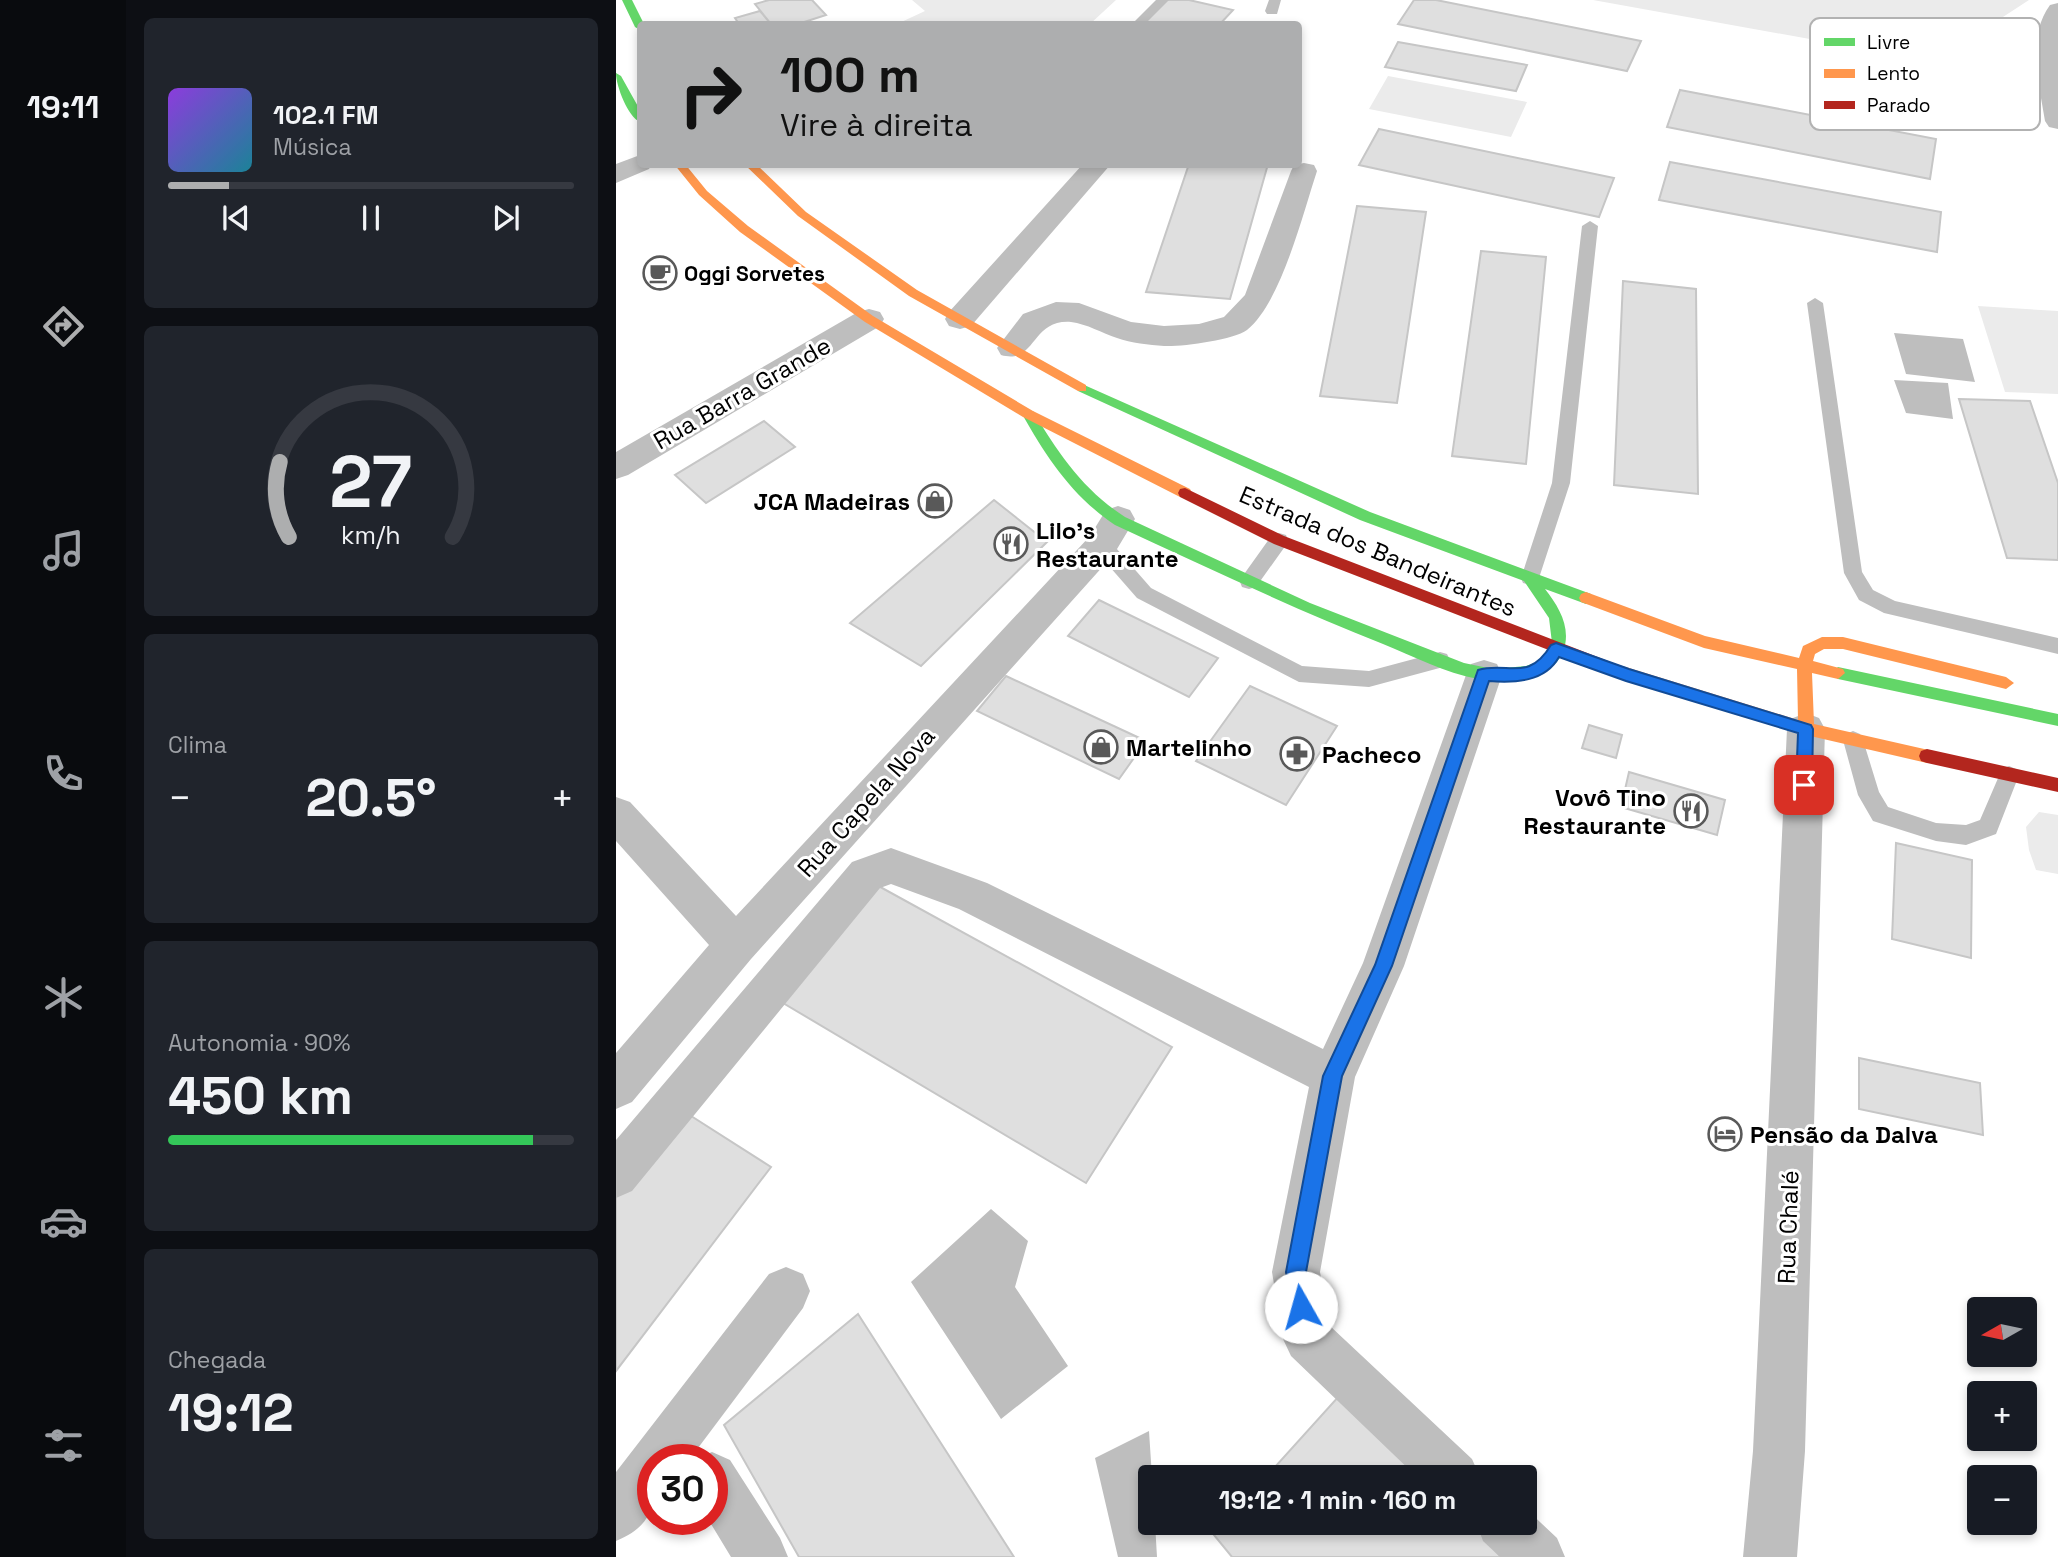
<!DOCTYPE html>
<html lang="pt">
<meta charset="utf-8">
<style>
:root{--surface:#171b24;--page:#20242c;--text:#f1f3f6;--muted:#9ea1a6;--line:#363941;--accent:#adaeaf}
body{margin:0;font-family:"Space Grotesk",sans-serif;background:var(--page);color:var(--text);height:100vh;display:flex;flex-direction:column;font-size:26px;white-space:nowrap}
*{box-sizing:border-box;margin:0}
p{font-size:23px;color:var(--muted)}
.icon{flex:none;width:38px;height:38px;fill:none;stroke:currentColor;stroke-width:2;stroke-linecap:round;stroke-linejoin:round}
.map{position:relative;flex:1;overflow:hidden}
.details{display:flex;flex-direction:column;gap:18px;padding:18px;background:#0d0f14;width:490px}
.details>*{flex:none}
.top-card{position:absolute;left:21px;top:21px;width:665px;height:147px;border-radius:7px;box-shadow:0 4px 10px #0003;background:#adaeaf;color:#111;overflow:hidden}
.needle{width:46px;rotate:261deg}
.buttons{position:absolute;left:1351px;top:1297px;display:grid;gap:14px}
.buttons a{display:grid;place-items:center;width:70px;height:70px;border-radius:7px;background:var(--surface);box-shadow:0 4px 10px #0003;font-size:35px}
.speed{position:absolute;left:21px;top:1444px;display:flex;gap:14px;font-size:35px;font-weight:700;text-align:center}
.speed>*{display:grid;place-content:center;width:91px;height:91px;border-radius:50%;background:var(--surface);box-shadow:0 4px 10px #0003;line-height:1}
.speed .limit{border:10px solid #d22;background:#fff;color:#111}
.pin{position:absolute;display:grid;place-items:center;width:60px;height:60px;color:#fff;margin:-30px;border-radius:14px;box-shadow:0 4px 10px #0006}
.me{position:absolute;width:77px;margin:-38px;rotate:353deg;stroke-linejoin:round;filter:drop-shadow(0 0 5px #0008)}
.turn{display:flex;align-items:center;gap:24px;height:147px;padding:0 28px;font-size:32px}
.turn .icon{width:91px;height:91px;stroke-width:2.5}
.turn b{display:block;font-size:49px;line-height:60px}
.big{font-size:52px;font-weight:700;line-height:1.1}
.details .tile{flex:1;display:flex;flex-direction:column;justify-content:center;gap:10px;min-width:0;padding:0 24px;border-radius:10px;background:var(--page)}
.details .dial{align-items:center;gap:0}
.dial svg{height:182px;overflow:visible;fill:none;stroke:var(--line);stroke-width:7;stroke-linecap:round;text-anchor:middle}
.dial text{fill:var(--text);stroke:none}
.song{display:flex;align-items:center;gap:21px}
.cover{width:84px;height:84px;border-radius:10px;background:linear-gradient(135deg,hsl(270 70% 55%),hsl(190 70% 35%))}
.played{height:7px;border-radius:4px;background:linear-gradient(90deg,var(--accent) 15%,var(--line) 15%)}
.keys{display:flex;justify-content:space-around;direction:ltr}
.heat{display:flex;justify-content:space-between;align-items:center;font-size:38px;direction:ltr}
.charge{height:10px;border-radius:5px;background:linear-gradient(90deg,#34c759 90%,var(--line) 0)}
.trip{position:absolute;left:522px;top:1465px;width:399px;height:70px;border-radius:7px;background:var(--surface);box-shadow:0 4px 10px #0003;font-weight:700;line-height:70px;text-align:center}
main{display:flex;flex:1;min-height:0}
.tab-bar{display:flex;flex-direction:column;width:126px;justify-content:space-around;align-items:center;background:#090b0e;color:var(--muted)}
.tab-bar .icon{width:49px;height:49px}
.tab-bar .selected{color:var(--accent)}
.tab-bar b{font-size:32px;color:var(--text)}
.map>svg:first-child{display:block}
.green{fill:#ebebeb}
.water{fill:#bebebe}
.building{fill:#dfdfdf;stroke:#c6c6c6;stroke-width:2}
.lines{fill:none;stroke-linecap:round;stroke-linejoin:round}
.lane{fill:#bebebe;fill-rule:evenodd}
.street{fill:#bebebe;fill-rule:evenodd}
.fast{fill:#63d668;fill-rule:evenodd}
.slow{fill:#ff974d;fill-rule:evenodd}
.jam{fill:#b3261e;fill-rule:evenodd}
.route{fill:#1a73e8;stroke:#114b97;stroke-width:2}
.labels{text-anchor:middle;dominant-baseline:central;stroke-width:6;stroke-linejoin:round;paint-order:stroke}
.far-poi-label{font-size:21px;font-weight:bold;fill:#000;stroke:#fff;text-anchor:start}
.street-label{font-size:24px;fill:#000;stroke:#fff}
.poi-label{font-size:24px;font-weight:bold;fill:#000;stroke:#fff;text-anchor:start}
.key{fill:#fff;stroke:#b2b2b2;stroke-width:2}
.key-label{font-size:19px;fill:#000}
</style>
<main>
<nav class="tab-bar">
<b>19:11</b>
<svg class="icon selected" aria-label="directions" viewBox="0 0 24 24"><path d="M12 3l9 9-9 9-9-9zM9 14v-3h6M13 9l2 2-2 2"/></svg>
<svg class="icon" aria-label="music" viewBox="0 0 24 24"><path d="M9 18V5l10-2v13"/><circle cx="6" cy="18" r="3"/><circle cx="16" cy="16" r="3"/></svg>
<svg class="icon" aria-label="phone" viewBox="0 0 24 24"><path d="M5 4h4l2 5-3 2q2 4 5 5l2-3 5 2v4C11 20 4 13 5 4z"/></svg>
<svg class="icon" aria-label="climate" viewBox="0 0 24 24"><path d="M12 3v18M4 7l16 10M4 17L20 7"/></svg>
<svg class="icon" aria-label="car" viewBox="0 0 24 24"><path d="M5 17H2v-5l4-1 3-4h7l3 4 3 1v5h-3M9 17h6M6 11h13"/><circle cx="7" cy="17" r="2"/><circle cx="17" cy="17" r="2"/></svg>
<svg class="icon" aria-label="filters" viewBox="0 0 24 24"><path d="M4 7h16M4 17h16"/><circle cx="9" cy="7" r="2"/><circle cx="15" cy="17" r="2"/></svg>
</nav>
<section class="details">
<div class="tile">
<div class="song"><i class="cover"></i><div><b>102.1 FM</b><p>Música</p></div></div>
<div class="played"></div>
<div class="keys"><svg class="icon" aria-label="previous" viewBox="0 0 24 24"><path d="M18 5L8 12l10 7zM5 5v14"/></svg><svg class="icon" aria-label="pause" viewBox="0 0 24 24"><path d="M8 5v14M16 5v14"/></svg><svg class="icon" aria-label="next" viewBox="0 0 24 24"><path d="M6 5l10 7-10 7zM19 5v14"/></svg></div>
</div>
<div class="tile dial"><svg viewBox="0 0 100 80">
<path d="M14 69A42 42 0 1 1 86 69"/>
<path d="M14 69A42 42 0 0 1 10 36" stroke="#adaeaf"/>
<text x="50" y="56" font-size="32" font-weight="700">27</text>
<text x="50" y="72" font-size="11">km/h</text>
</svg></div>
<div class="tile"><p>Clima</p>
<div class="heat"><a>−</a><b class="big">20.5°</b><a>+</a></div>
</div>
<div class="tile"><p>Autonomia · 90%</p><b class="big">450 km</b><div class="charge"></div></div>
<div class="tile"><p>Chegada</p><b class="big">19:12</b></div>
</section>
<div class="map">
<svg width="1442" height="1557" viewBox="0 0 1442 1557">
<rect width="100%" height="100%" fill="#fff"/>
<path class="green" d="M296,0h204l-26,24h-193l28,-13z
M977,0h436l-46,30 -3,47 -45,-22 -92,-10z
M772,76l139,26 -16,35 -142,-28z
M1362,306l80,5v83l-53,-2z
M1423,812l19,3v59l-22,-4 -7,-20 -3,-23z"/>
<path class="water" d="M1278,333l69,6 12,43 -69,-8z
M1278,380l54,3 5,36 -47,-6z
M375,1209l37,32 -13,46 53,79 -67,53 -90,-137z
M533,1431l3,46h-2v45l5,1 2,34h-39l-23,-99z"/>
<path class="building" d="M153,0h43l14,15 -28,9h-27l-16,-20z
M549,0h24l44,10 -13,14h-78z
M798,0h22l205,41 -14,30 -229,-47z
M144,11l11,13h-32l-4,-6z
M782,42l129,23 -11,26 -131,-24z
M1064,90l256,49 -6,40 -263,-52z
M763,129l235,49 -15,39 -240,-52z
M1054,162l271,50 -4,40 -278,-52z
M573,164h79l-38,135 -84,-7z
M741,206l69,6 -29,191 -77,-7z
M865,251l65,6 -20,207 -74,-8z
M1007,281l73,8 2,205 -84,-9z
M1343,399l71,2 28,82v77l-51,-2z
M148,421l31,26 -89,56 -31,-28z
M378,500l53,42 -126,124 -71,-43z
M483,600l119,58 -29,39 -121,-61z
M390,676l140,65 -27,38 -142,-68z
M634,686l87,40 -51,79 -90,-44z
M973,725l33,10 -6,23 -34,-10z
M1013,772l96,28 -8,35 -96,-28z
M1280,843l76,17 -1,98 -79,-19z
M257,883l299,164 -86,136 -308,-183z
M1243,1058l121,25 3,52 -124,-26z
M61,1107l94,60 -155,204v-190z
M242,1314l156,243h-215l-75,-132z
M733,1385l81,92h-164z
M609,1522h246l30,35h-269l-18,-22z"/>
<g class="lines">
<path class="lane" d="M540,0h13l-24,24h-13z
M653,0h12l-4,14h-10l-2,-3z
M974,221l8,5 -28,257 -31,95 -2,5 -7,2 -7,-2 -2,-5 31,-95 30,-257z
M1199,298l8,5 39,269 11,18 22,11 163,37v16l-174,-41 -25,-13 -15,-27 -37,-270z
M663,533l7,2 2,5 -2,5 -30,42 -7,2 -7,-2 -2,-5 2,-5 30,-42z
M486,538l7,2 42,48 151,78 67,5 71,-19 7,2 3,6 -3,6 -78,21 -70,-5 -162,-84 -42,-48 -2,-5 2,-5z
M1237,731l7,3 3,6 16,52 9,15 48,16 30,2 14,-5 22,-51 7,-3 7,3 3,6 -23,59 -30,11 -30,-4 -63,-20 -15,-26 -15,-55 3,-6z"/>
<path class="street" d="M1442,3v126l-9,-2 -4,-6c-6,-38 -19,-83 5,-116z
M24,155v9h12l-3,5 -33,14v-19z
M688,163l10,2 3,6c-14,42 -36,132 -70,159 -14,10 -66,17 -83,16 -15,-1 -33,-3 -47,-8 -15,-5 -30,-14 -46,-16 -41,-3 -34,43 -70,33l-4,-7 26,-34 33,-12 23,1 52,19 33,4 35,-2 25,-7 21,-22 46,-124 3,-6z
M467,164h28l-140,162 -11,3 -11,-3 -4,-7 4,-7z
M253,309l11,3 4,7 -4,7 -252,149 -12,4v-27l242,-140z
M502,506l12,4 5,9 -21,35 -363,405 -119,143 -16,7v-56l93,-108 -93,-104v-44l14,5 106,114 354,-380 16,-26z
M868,660l13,4 5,11 -98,291 -49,111 -35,195 10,54 142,133 8,18h-63l-126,-121 -8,-17 -11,-67 37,-185 -350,-178 -68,-25 -11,4 -248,303 -16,7v-58l236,-278 39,-14 96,35 336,166 40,-86 103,-288 5,-11z
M1190,713l13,5 6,11 -20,722 -8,106h-54l10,-106 34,-722 6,-11z
M170,1267l17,7 7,17 -7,17 -114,152h-36c0,40 6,63 -37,81v-69l153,-198z
M96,1452l18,8 50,78 8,19h-57l-23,-38h4v-59h-18z
M908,1507l33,31 8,19h-65l-17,-16 -7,-19h48z"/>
<path class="fast" d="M6,0h10l12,24h-4v6l-5,-3z
M0,73l5,3 19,34v12c-12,-5 -24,-36 -24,-49z
M466,384l288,128 221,82 2,4 -7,6 -41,-15c14,18 27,39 18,63 -13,30 -57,32 -85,27 -33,-6 -65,-23 -95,-35 -91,-36 -179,-78 -268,-119 -43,-29 -68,-67 -93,-111l1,-3h10c25,42 50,79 92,106l185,86 154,60 29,6 33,-3 11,-4 10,-9 5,-10 -3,-25 -25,-37 -164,-61 -282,-129v-6z
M1222,667l220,47v12l-220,-47 -7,-6z"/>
<path class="slow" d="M58,164h11l22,27 41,35 125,90 160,95 157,78 2,4 -2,4h-10l-157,-80 -158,-95 -125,-90 -41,-37z
M128,164h12l50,48 111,78 169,95v6h-8l-169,-95 -111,-80z
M970,592l119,44 94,22 4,-12 19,-9h21l163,40 8,6 -8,6 -163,-40h-19l-9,5 -2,7 30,8 2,4 -7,6 -26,-6 2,51 119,27 2,5 -2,5 -6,2 -121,-28 -195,-61 -2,-4 2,-4 5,-2 182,56 -1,-51 -93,-21 -123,-46 -2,-4 2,-4z"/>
<path class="jam" d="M569,488l99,48 337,130 2,4 -2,4h-10l-337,-130 -94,-47 -2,-4 2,-4z
M1311,749l131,29v14l-131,-29 -6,-2 -2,-5 2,-5z"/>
</g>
<path class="route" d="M940,643l73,26 182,56 2,4 -1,56 -3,5h-11l-2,-5 2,-52 -172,-52 -67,-24c-14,25 -44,26 -70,24l-97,285 -50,110 -36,196 5,35 -3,7 -7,3 -7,-3 -8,-42 37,-196 52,-111 103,-295c30,-9 50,13 73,-25z"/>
<defs>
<symbol id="cafe-ring" viewBox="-11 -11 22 22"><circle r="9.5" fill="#fff" stroke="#595959" stroke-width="1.5"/><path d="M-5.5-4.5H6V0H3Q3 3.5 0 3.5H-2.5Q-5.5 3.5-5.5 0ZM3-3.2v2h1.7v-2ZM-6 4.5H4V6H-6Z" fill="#595959"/></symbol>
<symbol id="shop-ring" viewBox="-11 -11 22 22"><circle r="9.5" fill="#fff" stroke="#595959" stroke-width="1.5"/><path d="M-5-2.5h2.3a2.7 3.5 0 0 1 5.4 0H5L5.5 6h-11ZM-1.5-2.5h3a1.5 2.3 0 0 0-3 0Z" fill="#595959"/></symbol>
<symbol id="restaurant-ring" viewBox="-11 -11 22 22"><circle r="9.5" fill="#fff" stroke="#595959" stroke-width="1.5"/><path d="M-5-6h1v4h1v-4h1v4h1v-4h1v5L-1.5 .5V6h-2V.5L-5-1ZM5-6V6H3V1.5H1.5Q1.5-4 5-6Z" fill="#595959"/></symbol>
<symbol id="pharmacy-ring" viewBox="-11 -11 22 22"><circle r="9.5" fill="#fff" stroke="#595959" stroke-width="1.5"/><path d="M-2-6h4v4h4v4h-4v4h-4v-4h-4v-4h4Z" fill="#595959"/></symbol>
<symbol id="hotel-ring" viewBox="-11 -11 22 22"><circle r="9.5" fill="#fff" stroke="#595959" stroke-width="1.5"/><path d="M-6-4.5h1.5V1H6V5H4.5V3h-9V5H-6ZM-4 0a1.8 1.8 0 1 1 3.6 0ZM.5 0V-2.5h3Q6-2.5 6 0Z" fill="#595959"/></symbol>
</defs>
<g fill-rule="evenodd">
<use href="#cafe-ring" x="25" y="254" width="38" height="38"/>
<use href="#shop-ring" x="300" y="482" width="38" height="38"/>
<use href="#restaurant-ring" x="376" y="525" width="38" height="38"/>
<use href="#shop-ring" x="466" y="728" width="38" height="38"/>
<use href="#pharmacy-ring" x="662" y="735" width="38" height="38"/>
<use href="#restaurant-ring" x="1056" y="792" width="38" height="38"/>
<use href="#hotel-ring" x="1090" y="1115" width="38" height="38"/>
</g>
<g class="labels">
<g class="far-poi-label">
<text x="68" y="273">Oggi Sorvetes</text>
</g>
<g class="street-label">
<text transform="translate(126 393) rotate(-30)">Rua Barra Grande</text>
<text transform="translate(762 551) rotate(23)">Estrada dos Bandeirantes</text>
<text transform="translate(250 802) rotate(-48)">Rua Capela Nova</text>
<text transform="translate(1172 1227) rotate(-88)">Rua Chalé</text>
</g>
<g class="poi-label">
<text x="294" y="501" text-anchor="end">JCA Madeiras</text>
<text x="420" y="530">Lilo's<tspan x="420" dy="28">Restaurante</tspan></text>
<text x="510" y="747">Martelinho</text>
<text x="706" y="754">Pacheco</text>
<text x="1050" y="797" text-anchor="end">Vovô Tino<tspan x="1050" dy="28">Restaurante</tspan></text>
<text x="1134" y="1134">Pensão da Dalva</text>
</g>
</g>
<rect x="1194" y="18" width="230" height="112" rx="10" class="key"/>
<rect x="1208" y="38" width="31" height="8" fill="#63d668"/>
<rect x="1208" y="69" width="31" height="9" fill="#ff974d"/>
<rect x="1208" y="101" width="31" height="8" fill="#b3261e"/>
<g class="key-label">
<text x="1251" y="49">Livre</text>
<text x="1251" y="80">Lento</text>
<text x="1251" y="112">Parado</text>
</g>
</svg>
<div class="buttons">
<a><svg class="needle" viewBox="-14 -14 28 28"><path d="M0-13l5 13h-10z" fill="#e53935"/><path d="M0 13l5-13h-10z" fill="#9ea1a6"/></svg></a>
<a>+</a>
<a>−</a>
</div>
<div class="speed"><div class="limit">30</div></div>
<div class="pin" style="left:1188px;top:785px;background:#d93025"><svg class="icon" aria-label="arrive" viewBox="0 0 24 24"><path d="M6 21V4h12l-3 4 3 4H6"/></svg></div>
<svg class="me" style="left:685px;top:1307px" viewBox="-20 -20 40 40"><circle r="19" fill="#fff"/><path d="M0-13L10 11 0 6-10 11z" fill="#1a73e8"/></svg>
<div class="trip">19:12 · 1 min · 160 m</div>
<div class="top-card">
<div class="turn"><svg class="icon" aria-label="right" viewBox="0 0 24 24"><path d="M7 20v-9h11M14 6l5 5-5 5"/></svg><div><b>100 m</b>Vire à direita</div></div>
</div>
</div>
</main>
